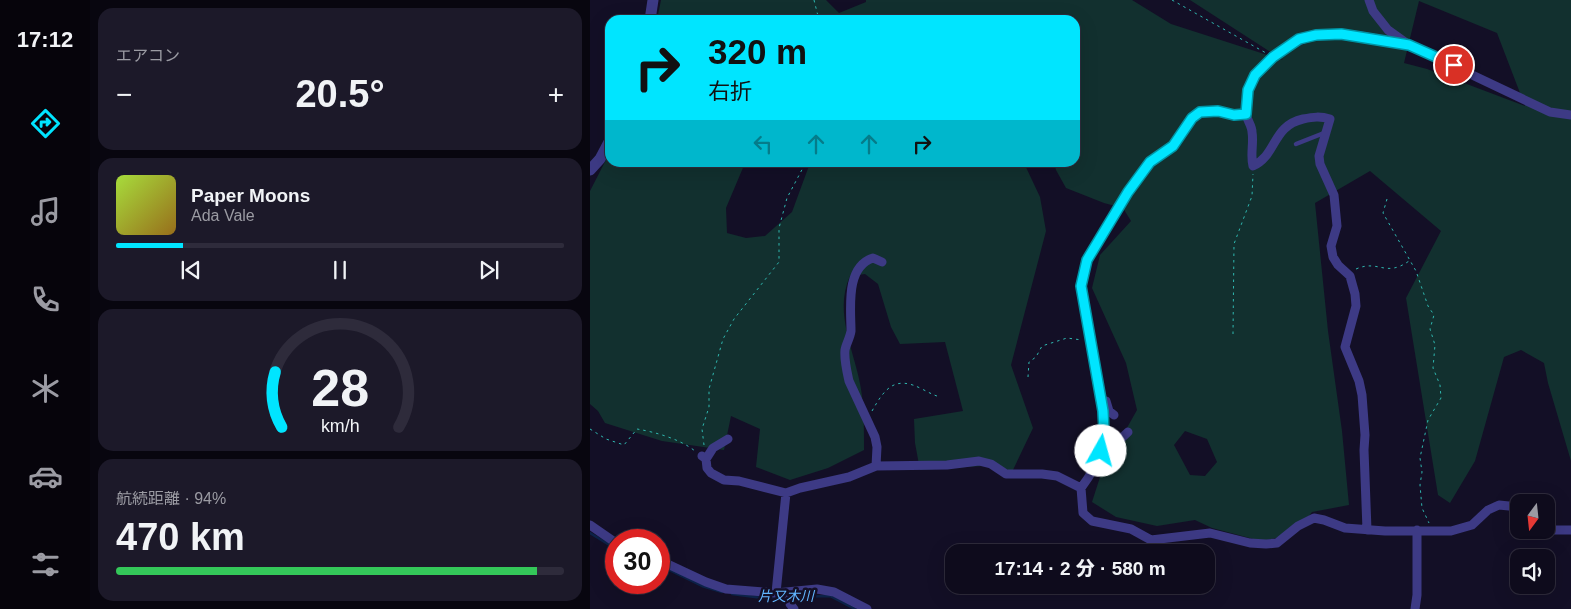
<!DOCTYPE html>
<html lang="ja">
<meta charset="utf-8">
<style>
:root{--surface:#0e0b1c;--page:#1c1929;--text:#f1f3f6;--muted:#9b9ba3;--line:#2e2b3b;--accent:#00e5ff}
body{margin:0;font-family:Arial,"Noto Sans JP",sans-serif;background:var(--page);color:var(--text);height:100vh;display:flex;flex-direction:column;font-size:19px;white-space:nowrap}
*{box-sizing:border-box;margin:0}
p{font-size:16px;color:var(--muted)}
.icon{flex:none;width:28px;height:28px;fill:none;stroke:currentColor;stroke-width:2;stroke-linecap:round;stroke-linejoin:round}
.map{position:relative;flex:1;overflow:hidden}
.sheet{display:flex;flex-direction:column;gap:8px;padding:8px;background:#08060f;width:500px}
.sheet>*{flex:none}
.top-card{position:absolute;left:15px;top:15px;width:475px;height:152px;border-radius:15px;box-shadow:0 5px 20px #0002,0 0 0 1px var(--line);background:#00e5ff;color:#111;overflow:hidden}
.needle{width:32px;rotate:195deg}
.controls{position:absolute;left:920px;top:494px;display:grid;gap:10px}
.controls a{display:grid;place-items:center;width:45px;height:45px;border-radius:10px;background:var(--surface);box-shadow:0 5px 20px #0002,0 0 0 1px var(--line);font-size:25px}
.speed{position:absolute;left:15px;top:529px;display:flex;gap:10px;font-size:25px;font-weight:700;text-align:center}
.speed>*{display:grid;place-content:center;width:65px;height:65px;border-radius:50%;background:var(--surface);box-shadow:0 5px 20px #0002,0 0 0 1px var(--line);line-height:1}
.speed .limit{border:8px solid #d22;background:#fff;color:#111}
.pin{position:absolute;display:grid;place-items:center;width:42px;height:42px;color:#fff;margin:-21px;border:2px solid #fff;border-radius:50%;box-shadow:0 1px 5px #0007}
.me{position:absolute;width:55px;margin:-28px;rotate:7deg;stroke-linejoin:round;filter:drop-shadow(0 0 4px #0008)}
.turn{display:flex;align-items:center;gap:18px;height:105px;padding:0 20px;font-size:22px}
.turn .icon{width:65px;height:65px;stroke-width:2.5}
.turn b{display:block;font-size:35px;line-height:42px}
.lanes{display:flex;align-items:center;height:48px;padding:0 20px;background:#0003;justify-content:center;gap:25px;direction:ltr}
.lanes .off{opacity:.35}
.big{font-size:38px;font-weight:800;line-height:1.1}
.sheet .widget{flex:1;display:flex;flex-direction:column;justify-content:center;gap:8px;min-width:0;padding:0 18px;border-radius:15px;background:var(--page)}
.sheet .dial{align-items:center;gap:0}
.dial svg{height:130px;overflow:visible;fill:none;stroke:var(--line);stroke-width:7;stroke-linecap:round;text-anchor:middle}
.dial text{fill:var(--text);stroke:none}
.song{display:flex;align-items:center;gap:15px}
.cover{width:60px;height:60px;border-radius:8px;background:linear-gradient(135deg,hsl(80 70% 55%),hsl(40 70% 35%))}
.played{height:5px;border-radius:2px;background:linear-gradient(90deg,var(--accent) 15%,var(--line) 15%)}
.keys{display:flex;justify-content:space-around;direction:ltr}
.heat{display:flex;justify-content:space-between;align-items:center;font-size:28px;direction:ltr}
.charge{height:8px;border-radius:4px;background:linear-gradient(90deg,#34c759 94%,var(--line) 0)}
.trip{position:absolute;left:355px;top:544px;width:270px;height:50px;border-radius:15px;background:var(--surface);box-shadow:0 5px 20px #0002,0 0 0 1px var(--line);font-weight:800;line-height:50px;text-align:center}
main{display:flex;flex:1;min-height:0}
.dock{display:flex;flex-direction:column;width:90px;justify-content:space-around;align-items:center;background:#06040b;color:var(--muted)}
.dock .icon{width:35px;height:35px}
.dock .on{color:var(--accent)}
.dock b{font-size:22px;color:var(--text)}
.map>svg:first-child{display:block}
.green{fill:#12302f;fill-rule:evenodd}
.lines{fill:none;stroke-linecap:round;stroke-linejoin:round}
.stream{stroke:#0c2248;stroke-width:2.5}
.path{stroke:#2fb8b0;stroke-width:1;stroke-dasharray:2.5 4;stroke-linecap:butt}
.service{stroke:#3d3a85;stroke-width:4.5}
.minor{stroke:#3d3a85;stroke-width:9}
.tertiary{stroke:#3d3a85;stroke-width:11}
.route-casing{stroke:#0095a6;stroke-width:12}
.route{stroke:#00e5ff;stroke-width:9}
.labels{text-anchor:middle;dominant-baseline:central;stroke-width:5;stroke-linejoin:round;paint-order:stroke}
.water-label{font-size:14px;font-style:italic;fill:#62b6ff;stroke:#130f26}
</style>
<main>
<nav class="dock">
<b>17:12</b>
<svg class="icon on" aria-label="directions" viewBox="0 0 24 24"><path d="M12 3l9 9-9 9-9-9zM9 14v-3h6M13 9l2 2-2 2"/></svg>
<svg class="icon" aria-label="music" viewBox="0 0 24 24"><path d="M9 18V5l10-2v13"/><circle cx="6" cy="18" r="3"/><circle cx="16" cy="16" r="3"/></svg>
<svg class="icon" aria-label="phone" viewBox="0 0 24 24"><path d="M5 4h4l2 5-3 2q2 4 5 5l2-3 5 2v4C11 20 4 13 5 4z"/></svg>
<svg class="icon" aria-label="climate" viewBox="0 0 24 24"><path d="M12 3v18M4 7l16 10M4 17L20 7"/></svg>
<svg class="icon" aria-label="car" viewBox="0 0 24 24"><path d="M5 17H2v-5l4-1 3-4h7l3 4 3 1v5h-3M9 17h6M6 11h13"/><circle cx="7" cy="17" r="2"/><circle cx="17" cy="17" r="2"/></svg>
<svg class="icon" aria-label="filters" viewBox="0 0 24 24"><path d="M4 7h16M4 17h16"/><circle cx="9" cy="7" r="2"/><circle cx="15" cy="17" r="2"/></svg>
</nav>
<section class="sheet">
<div class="widget"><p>エアコン</p>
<div class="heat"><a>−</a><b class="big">20.5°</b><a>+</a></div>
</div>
<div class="widget">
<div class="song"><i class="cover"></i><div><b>Paper Moons</b><p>Ada Vale</p></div></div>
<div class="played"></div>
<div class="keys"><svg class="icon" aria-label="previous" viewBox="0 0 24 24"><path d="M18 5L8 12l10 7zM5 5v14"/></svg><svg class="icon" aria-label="pause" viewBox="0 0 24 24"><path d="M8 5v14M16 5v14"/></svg><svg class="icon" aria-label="next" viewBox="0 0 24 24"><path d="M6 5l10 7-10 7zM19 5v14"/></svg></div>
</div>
<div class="widget dial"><svg viewBox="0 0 100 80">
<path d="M14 69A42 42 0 1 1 86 69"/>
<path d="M14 69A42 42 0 0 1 10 35" stroke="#00e5ff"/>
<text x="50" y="56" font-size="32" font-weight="700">28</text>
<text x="50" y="72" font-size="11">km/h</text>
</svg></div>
<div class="widget"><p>航続距離 · 94%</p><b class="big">470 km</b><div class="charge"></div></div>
</section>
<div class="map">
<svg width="981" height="609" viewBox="0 0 981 609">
<rect width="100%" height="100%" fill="#130f26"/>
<path class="green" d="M71,0h165l13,13 27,-11v-2h266l39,24 112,36 -93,-60h381v461l-23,-78 -4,-20 -23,-13 -17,7 -29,104 -25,42 -12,-8 -32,-197 35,-67 -71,-60 -55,32 13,128 14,100 7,74 -37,7 -17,22 -34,7 -49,-13 -17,-8 -38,6 -41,-9 -24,-15 9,-28 36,-64 -11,-47 -34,-75 8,-33 31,-34 -8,-13 -19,-5 -38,-15 -10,-18 -2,-7 21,-1v-142h-418zM829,1l78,32 28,73 -98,-37 -23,-6zM595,431l22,8 10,23 -12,14 -15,-1 -16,-30z
M20,152v10l135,1 -19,45 1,25 19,5 19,-2 27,-24 18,-49h214l16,34 6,34 -35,134 22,63 -21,44 -14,-7 -78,5 -5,-27 -1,-24 49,-8 -18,-69 -45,2 -9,-17 -13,-43 -13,-10 -15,2c-18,39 8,81 12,120 2,18 2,36 2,54l-36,18 -38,12 -34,-13 4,-38 -29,-13 -7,34 -62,-9 -57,-18 -7,-12 -8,-7v-213z"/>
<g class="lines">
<path class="stream" d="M0,533l26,16
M69,565l43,21 20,6
M142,594l38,5 16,-2
M202,597l38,-1 25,13"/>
<path class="path" d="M224,0l5,20
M582,0l94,53
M797,199l-4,14 33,58 12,35 6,9 -4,14 5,16 -2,23 7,17 1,13 -13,22 -8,38 2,14 -2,13 2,23 7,15
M766,269c23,-10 29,9 53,-8
M643,334l1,-90 18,-48 1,-22
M438,377l1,-15 7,-5 6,-11 25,-8 15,2
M282,411c13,-23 23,-36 50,-22 6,3 11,6 18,8
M0,429l16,10 18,6 13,-16c18,3 43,10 58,22
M114,445l-2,-16 7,-22v-18l14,-50 11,-20 45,-57v-34l8,-30 19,-36"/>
<path class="service" d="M706,144l28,-11"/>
<path class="minor" d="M779,0l4,11 15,19 21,15 141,67 21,3
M656,114l-12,1 -16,-4 -17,1 -9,6 -19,28 -23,16 -22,30 -41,68 -6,26 22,125c2,35 -1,49 -22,77l2,25 9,8 39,8 20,11 59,-7 40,10 16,1 11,-1 21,-17 16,-8 10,2 21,8 40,3h66l21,-6 16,-15 11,-5 20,2
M516,401l3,10 5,4
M112,456l4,3 1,9 4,5 13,7 15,1 47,12 14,-5 49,-11 27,-11 71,-1 32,-4 12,3 15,10h36l15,2 24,12
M509,456l12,-8 17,-16
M116,459l7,-11 15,-9
M286,466l1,-19 -2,-10 -26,-56c-2,-9 -5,-21 -4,-31 1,-6 5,-12 6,-19 0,-22 -6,-64 22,-73l9,4
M0,525l26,18
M956,527l6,3h19
M777,530l-3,-80 1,-15 -3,-40 -3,-14 -14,-34 11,-41 -1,-12 -5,-18 -12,-11 -5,-8 -2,-11 6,-20 -3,-31 -14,-31 -1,-8 11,-37c-10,-3 -17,-2 -27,0 -31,7 -26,36 -50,47 -3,-11 1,-23 -1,-34 0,-6 -5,-12 -6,-18 -2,-18 6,-36 18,-48 47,-48 87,-31 145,-21
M69,560l47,22 20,7 50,4 41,-4 17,3 33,17
M197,592l3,12 4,5
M186,593l10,-100
M825,609l2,-14v-65"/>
<path class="tertiary" d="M60,20l3,-20
M0,170l10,-11 10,-19"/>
</g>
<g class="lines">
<defs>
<path id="route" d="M511,451l3,-19 -1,-21 -22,-125 6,-26 41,-68 22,-30 23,-16 19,-28 8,-6 18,-1 16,4 12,-1 2,-24 7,-15 18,-18 26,-18 17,-4 25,-1 68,11 45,20"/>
</defs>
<use href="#route" class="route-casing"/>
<use href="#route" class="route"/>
</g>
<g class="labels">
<g class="water-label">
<text x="196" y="596">片又木川</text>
</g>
</g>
</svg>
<div class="controls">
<a><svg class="needle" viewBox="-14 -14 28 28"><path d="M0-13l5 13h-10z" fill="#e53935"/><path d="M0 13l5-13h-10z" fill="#9b9ba3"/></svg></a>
<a><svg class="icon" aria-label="sound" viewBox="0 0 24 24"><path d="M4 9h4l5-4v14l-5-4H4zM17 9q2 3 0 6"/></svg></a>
</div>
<div class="speed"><div class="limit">30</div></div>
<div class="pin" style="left:864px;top:65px;background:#d93025"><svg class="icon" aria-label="arrive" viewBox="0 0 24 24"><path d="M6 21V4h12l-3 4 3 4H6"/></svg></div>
<svg class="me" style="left:511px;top:451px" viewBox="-20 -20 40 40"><circle r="19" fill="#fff"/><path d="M0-13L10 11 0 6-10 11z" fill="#00e5ff"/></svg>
<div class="trip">17:14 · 2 分 · 580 m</div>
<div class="top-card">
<div class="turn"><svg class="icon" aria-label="right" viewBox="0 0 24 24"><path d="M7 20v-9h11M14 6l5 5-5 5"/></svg><div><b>320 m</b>右折</div></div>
<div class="lanes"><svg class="icon off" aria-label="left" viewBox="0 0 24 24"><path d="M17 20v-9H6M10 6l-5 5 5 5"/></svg><svg class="icon off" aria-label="ahead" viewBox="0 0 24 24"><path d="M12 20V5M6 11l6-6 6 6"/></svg><svg class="icon off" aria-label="ahead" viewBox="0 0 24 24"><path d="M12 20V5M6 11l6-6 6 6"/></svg><svg class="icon" aria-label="right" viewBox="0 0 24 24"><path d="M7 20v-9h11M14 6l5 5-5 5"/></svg></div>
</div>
</div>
</main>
